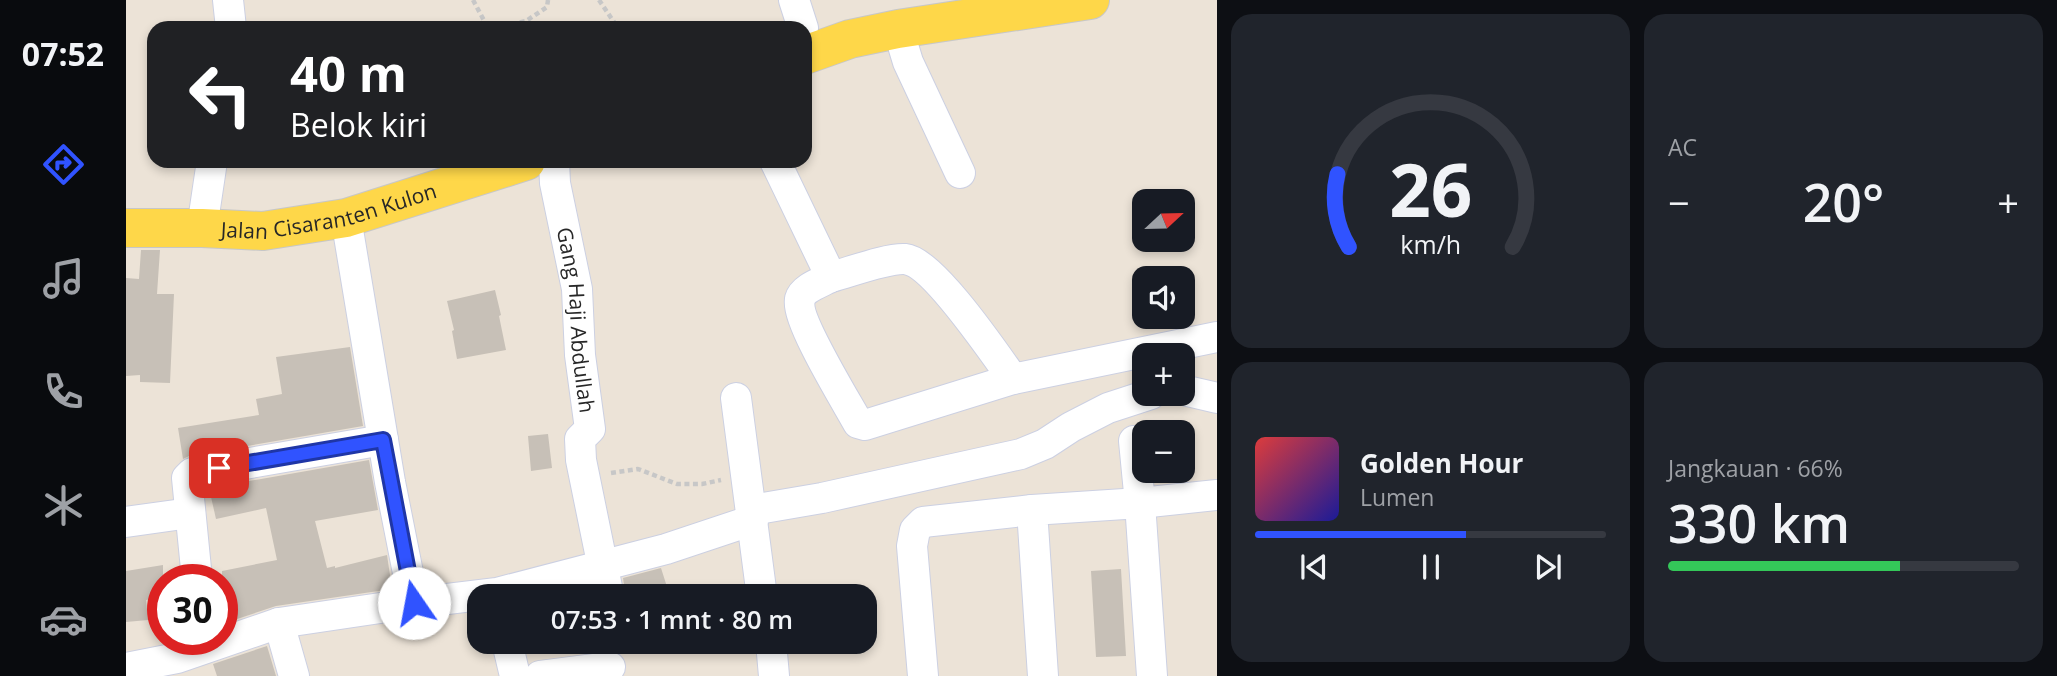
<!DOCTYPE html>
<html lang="id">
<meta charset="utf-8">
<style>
:root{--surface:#171b24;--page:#20242c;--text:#f1f3f6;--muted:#9ea1a6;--line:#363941;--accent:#3053ff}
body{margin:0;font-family:"Open Sans",sans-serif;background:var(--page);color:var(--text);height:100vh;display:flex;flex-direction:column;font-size:26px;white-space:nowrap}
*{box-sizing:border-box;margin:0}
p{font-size:23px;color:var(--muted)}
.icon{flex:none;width:38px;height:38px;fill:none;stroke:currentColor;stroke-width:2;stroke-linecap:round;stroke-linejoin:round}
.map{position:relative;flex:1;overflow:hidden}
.panel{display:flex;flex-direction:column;gap:14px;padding:14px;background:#0d0f14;width:840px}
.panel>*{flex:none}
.top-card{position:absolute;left:21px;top:21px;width:665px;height:147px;border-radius:21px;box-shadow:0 4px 10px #0003;background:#202124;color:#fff;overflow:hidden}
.needle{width:46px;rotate:68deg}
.buttons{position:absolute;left:1006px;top:189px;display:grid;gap:14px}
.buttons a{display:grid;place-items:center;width:63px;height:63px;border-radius:14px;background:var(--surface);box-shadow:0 4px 10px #0003;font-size:35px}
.speed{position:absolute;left:21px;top:564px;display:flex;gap:14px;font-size:35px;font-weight:700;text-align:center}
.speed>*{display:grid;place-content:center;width:91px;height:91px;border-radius:50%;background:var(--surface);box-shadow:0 4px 10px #0003;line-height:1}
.speed .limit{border:10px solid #d22;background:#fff;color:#111}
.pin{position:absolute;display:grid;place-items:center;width:60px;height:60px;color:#fff;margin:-30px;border-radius:14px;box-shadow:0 4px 10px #0006}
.me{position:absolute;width:77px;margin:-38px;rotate:348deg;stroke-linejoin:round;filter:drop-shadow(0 0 5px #0008)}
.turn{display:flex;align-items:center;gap:24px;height:147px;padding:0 28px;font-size:32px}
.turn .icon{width:91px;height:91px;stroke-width:2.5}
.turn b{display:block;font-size:49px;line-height:60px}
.big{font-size:52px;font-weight:600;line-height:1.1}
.panel .card{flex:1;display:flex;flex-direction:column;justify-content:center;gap:10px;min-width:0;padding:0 24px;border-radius:21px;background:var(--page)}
.panel .dial{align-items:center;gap:0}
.dial svg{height:182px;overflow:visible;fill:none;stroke:var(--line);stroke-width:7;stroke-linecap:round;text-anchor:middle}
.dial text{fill:var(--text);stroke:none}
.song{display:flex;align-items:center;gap:21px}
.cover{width:84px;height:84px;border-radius:10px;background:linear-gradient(135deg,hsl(0 70% 55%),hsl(240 70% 35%))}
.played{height:7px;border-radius:4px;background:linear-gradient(90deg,var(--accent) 60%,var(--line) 60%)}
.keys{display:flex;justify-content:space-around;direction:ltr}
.heat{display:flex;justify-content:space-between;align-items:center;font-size:38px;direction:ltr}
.charge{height:10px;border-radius:5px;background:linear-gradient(90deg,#34c759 66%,var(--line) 0)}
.panel .tiles{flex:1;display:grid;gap:14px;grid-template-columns:repeat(2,1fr)}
.trip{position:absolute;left:341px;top:584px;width:410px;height:70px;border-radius:21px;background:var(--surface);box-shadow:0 4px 10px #0003;font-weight:600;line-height:70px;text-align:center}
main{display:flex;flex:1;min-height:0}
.tab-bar{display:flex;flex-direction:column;width:126px;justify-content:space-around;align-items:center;background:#090b0e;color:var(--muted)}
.tab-bar .icon{width:49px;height:49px}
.tab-bar .current{color:var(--accent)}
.tab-bar b{font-size:32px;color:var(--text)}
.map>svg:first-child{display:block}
.building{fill:#c7c0b7}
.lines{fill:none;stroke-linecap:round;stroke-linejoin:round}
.minor-casing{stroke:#ccd0e2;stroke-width:32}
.major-casing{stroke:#c7c7c7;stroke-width:40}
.path{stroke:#c7c7c7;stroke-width:4.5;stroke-dasharray:5 3.5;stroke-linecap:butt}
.minor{stroke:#fff;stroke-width:30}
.major{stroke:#fed749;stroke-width:38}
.route-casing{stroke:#1f36a6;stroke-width:18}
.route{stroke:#3053ff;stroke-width:12}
.labels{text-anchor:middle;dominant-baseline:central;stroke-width:7;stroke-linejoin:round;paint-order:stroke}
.street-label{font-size:21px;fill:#272727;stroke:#fff}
</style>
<main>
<nav class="tab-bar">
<b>07:52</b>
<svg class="icon current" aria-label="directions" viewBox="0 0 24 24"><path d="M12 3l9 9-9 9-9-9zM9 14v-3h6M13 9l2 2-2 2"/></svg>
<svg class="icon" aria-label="music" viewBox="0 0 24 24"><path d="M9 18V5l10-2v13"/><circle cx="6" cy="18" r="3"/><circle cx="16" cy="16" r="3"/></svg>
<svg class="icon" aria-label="phone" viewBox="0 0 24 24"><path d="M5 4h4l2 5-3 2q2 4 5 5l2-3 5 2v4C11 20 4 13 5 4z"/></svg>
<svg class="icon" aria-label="climate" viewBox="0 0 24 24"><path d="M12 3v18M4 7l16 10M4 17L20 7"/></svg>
<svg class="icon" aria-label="car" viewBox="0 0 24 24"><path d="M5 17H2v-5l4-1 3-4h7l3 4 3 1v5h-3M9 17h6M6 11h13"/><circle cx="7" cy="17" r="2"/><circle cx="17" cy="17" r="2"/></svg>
</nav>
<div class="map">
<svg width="1091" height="676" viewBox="0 0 1091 676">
<rect width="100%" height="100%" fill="#ece3d7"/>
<path class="building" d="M15,250h19l-3,44h17l-4,89 -30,-1v-7l-14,1v-98l13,1z
M369,290l6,25 -2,1 7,34 -49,9 -5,-28 2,-1 -7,-29z
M224,347l13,79 -174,30 -6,3 -5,-31 81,-13 -3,-16 26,-5 -6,-37z
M422,434l4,34 -21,3 -3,-35z
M243,460l9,50 -63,11 12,47 8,-2v2l52,-13 5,34 -116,17 -54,18v-53l55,-11 -11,-52 -50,11 -7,-31z
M37,565v32l-17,3 2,20 -22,2v-51z
M535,568l7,22 -20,7h-22l-3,-19z
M995,569l5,87 -30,1 -5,-86z
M463,587l2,10h-39z
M141,646l9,30h-59l-4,-12z"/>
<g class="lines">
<defs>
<g id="minor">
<path d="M102,0l3,28"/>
<path d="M668,0l9,28"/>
<path d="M772,29l10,33 52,111"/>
<path id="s1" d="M428,161l1,22 22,106 3,66 10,74 -10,10 1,21 28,137"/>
<path d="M649,161l56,116c19,-5 56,-19 74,-18 28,3 90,95 108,120l204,-42"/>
<path d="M220,218l44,264 24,121"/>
<path d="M76,228l10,-67"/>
<path d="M705,277c-9,5 -28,11 -31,22 -5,20 46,102 58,124l7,2 148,-46"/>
<path d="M1057,390l34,8"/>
<path d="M610,398l26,199"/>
<path d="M1008,441l6,62 77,-8"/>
<path d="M626,510l70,-12 199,-44 24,-10 26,-17 37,-19 43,-14"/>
<path d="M0,522l64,-9"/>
<path d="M71,579l-10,-101 5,-5 191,-33"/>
<path d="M153,623l15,53"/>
<path d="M381,642l8,34"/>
<path d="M645,642l3,34"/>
<path d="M0,668l51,-10 102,-35 135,-20 83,-10 169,-44 87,-29"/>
<path d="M414,676l70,-9"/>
<path d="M797,676l-11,-130 3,-16 8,-8 109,-12"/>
<path d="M917,676l-11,-166 108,-7 12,173"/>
</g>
<g id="major">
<path d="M679,55l45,-16 48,-10 192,-29"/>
<path id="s2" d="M0,228h76l61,3 83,-13 180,-57"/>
</g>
</defs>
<use href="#minor" class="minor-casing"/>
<use href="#major" class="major-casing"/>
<path class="path" d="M347,0l15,28
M473,0l19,28
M369,28l31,-7 21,-14 1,-7
M485,473l27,-4 39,15h25l19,-4"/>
<use href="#minor" class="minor"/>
<use href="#major" class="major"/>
</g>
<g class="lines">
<defs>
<path id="route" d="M93,468l164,-28 31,163"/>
</defs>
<use href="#route" class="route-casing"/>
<use href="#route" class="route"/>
</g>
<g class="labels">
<g class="street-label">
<text stroke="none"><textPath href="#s2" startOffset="205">Jalan Cisaranten Kulon</textPath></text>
<text stroke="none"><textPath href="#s1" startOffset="161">Gang Haji Abdullah</textPath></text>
</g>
</g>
</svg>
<div class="buttons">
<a><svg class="needle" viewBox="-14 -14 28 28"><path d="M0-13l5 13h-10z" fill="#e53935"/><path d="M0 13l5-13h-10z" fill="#9ea1a6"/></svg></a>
<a><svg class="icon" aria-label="sound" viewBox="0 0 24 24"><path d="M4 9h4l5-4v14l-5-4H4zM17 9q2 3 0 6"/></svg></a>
<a>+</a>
<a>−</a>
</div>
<div class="speed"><div class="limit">30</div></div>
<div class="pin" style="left:93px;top:468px;background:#d93025"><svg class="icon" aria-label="arrive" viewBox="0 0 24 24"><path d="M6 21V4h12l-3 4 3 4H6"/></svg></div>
<svg class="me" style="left:288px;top:603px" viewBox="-20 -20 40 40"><circle r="19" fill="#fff"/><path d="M0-13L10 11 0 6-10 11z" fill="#3053ff"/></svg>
<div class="trip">07:53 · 1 mnt · 80 m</div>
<div class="top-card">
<div class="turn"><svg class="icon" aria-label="left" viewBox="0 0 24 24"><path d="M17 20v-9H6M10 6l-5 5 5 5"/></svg><div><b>40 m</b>Belok kiri</div></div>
</div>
</div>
<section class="panel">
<div class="tiles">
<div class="card dial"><svg viewBox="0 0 100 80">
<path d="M14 69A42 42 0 1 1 86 69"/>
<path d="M14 69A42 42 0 0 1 9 37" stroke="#3053ff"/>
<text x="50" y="56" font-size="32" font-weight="700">26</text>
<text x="50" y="72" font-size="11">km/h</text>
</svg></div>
<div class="card"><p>AC</p>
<div class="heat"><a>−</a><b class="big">20°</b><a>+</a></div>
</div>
<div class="card">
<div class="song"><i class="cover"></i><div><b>Golden Hour</b><p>Lumen</p></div></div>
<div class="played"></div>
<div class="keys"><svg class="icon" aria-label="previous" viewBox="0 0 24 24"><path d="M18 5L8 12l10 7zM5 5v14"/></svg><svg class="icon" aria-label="pause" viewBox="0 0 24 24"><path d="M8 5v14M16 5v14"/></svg><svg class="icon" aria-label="next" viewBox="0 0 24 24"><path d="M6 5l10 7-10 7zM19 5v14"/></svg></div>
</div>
<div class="card"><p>Jangkauan · 66%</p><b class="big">330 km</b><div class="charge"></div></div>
</div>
</section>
</main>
